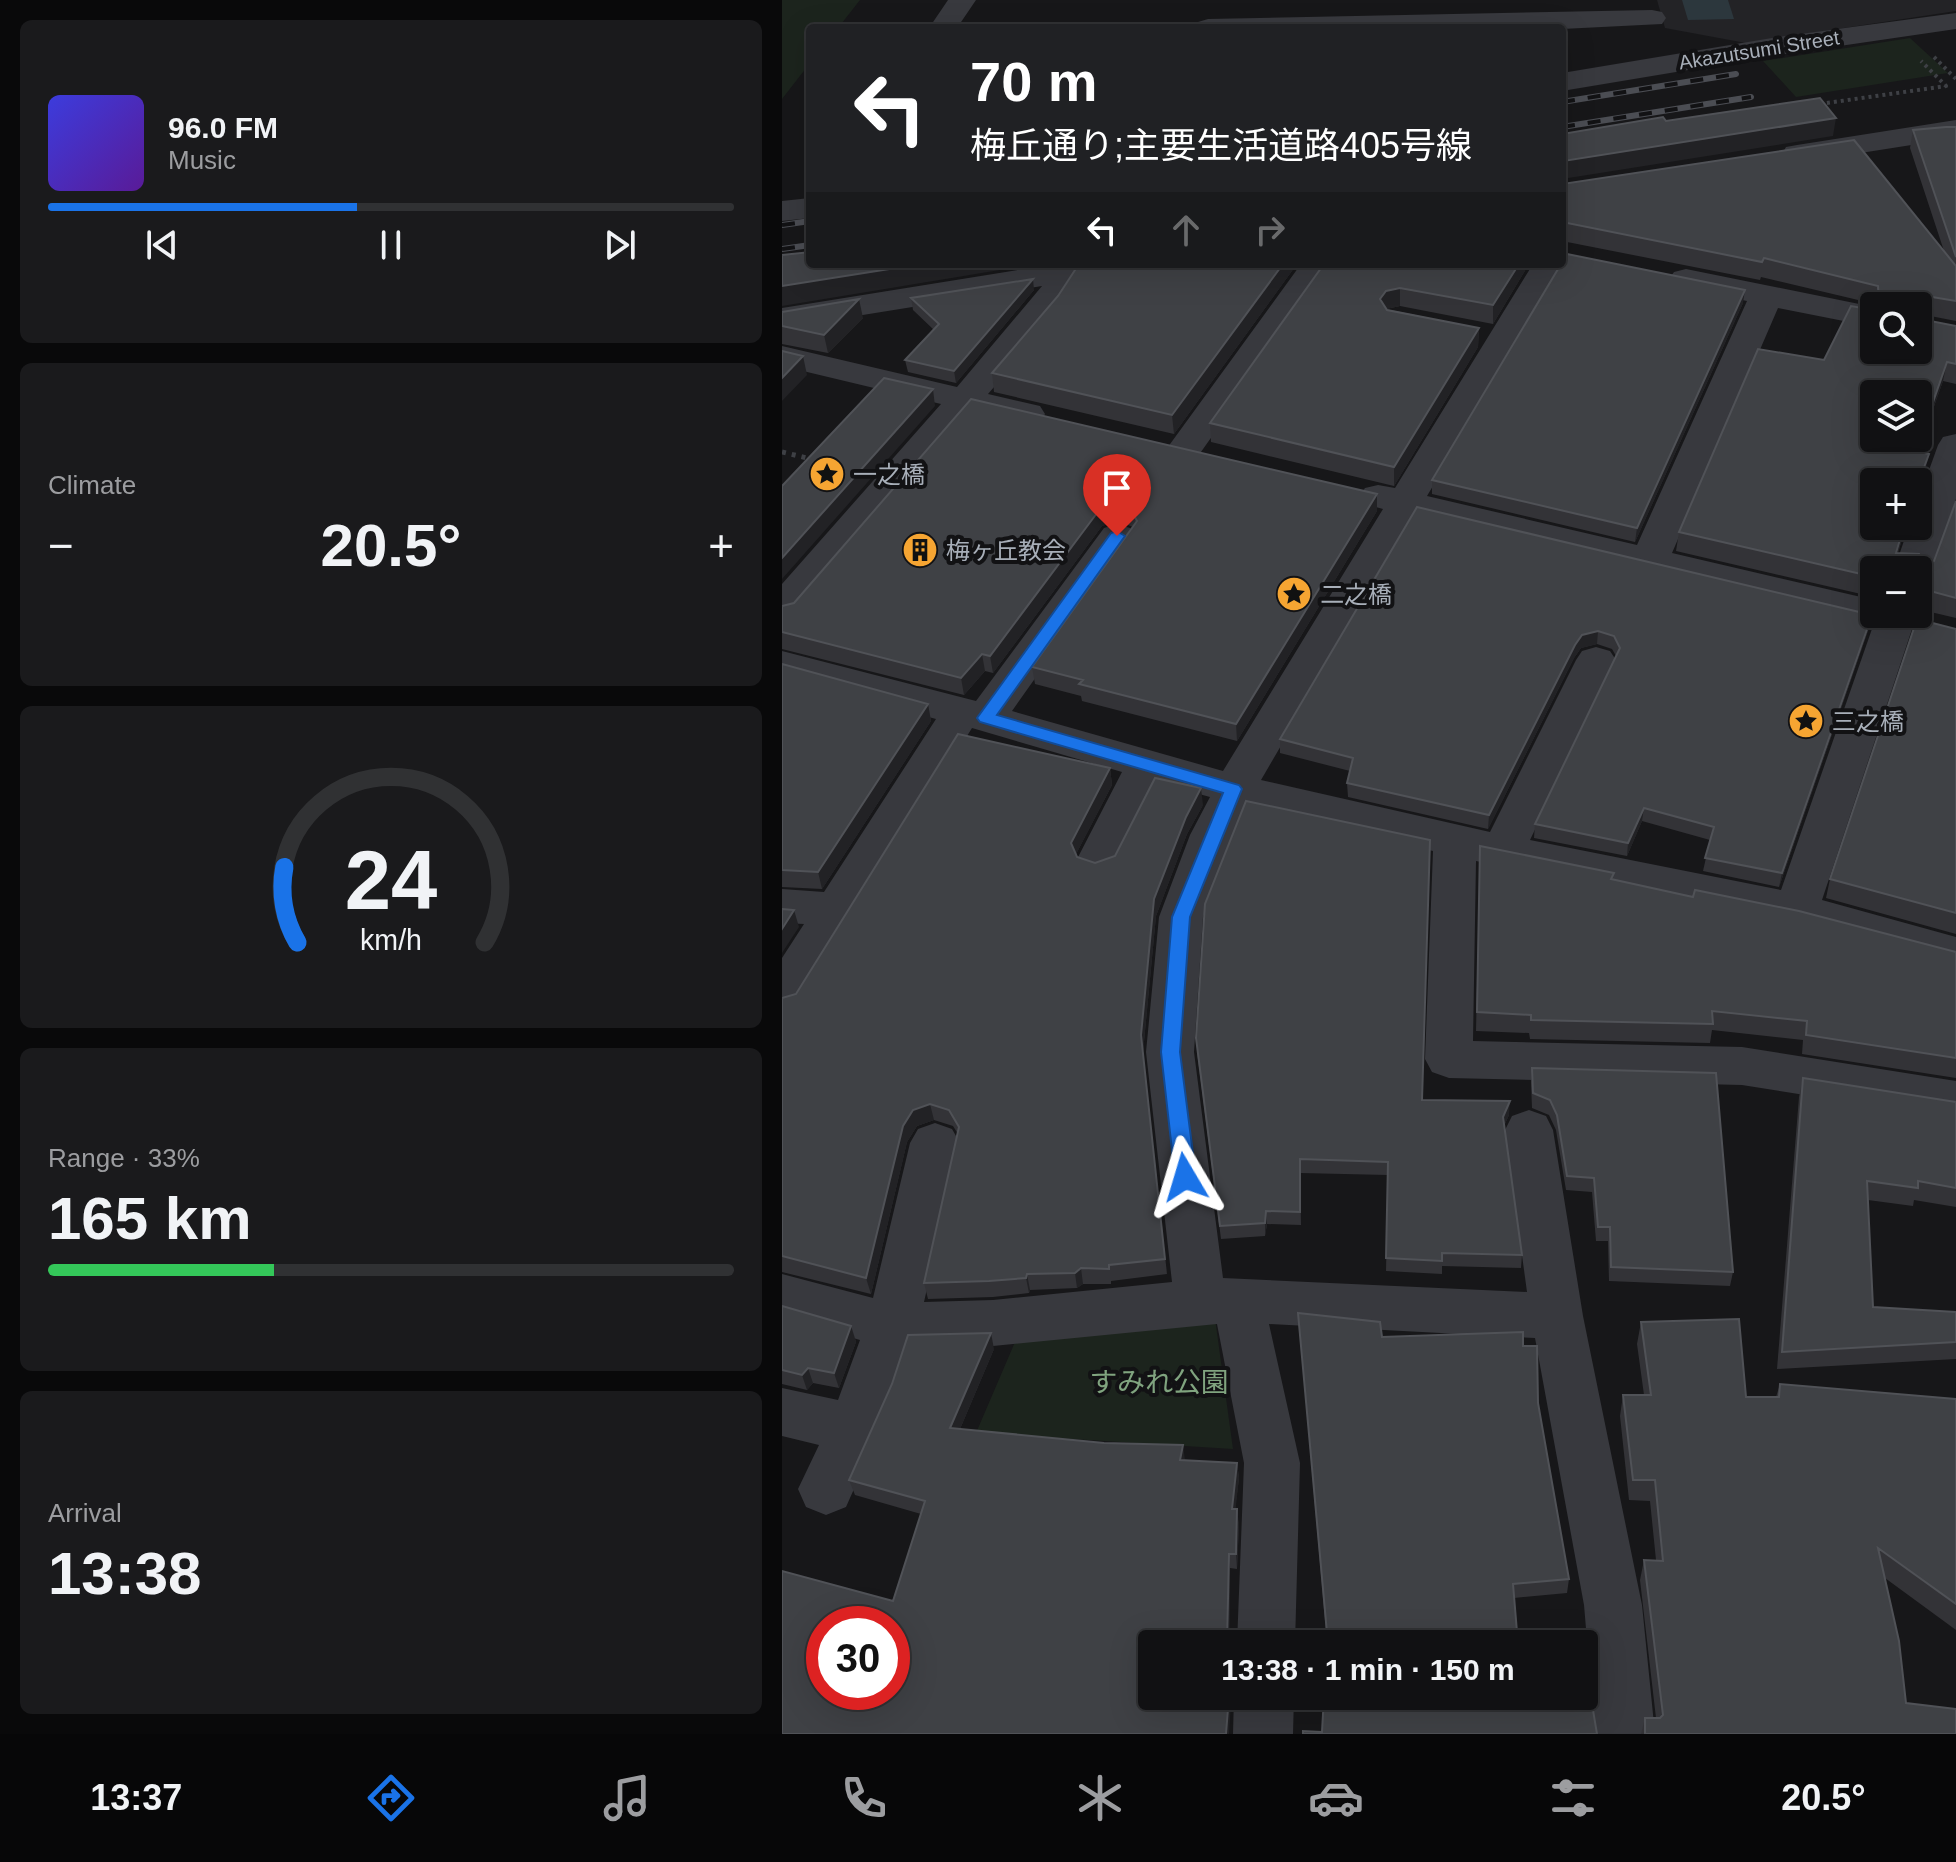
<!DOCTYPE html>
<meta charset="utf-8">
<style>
:root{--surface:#111113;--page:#1a1a1c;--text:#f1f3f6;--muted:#9c9da0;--line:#303133;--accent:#1a73e8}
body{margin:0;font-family:Helvetica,"Noto Sans JP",sans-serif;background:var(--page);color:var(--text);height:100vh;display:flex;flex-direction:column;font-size:30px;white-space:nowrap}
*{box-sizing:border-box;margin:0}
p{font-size:26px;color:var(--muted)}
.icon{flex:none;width:44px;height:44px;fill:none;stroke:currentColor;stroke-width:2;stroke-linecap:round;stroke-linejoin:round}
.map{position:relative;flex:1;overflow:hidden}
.drawer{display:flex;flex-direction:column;gap:20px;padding:20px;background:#09090a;width:782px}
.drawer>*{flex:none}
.guide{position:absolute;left:24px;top:24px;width:760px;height:244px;border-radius:8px;box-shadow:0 8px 32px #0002,0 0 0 2px var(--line);background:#202124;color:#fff;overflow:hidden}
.buttons{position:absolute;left:1078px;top:292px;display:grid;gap:16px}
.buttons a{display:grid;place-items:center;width:72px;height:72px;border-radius:8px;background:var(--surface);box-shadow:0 8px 32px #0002,0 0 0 2px var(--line);font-size:40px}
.speed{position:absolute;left:24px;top:1606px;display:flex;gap:16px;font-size:40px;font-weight:700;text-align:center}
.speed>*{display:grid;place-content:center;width:104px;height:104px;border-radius:50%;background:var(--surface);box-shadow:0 8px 32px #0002,0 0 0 2px var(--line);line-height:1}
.speed .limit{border:12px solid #d22;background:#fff;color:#111}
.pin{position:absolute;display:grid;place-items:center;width:68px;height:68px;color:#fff;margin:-82px -34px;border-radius:50% 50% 50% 0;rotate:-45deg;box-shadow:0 0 8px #0007}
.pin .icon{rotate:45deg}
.me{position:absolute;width:88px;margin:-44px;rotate:353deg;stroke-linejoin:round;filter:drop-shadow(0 0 6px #0008)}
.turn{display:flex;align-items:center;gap:28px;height:168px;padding:0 32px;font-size:36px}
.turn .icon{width:104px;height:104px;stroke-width:2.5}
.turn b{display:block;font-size:56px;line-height:68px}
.lanes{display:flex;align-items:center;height:76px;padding:0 32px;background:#0003;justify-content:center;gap:40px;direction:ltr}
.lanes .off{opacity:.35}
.big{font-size:60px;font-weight:700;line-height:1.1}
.drawer .widget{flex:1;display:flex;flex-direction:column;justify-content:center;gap:12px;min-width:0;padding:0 28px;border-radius:12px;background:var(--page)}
.drawer .dial{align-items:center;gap:0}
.dial svg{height:208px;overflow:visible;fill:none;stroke:var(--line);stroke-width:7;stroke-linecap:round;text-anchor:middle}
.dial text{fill:var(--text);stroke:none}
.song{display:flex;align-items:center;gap:24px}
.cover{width:96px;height:96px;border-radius:12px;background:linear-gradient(135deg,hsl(240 70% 55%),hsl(270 70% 35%))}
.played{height:8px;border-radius:4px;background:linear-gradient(90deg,var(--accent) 45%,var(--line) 45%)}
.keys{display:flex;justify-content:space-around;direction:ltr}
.heat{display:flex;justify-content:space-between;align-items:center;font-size:44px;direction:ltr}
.charge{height:12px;border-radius:6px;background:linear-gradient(90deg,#34c759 33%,var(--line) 0)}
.trip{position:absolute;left:356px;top:1630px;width:460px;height:80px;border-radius:8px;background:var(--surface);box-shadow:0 8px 32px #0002,0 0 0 2px var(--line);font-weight:700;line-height:80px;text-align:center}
.menu{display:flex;height:128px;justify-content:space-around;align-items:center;background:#070708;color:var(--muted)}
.menu .icon{width:56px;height:56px}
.menu .on{color:var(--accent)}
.menu b{font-size:36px;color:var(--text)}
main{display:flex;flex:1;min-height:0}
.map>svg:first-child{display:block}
.built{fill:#232326}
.green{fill:#1c241d}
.water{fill:#2c373d}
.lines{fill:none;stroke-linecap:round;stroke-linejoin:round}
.path-far1{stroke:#3e4045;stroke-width:4;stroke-dasharray:3 4;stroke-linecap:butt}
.path{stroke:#3e4045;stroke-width:5;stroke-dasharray:4 6;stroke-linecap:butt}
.minor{fill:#38393e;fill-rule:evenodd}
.rail-casing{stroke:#4b4d53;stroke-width:6}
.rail{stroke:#121214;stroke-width:4;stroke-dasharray:13;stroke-linecap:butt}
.wall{fill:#333337}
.shaded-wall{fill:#222225}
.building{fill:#3f4145;stroke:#505257;stroke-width:2;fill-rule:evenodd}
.route{fill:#1a73e8;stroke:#114b97;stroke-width:2}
.labels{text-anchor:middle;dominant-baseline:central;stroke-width:8;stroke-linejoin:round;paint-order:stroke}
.far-street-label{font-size:20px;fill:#a8afb9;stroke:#121214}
.poi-label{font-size:24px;fill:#a8afb9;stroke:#121214;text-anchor:start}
.near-park-label{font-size:28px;fill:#80a47f;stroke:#121214}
</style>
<main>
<section class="drawer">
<div class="widget">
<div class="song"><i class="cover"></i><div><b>96.0 FM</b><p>Music</p></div></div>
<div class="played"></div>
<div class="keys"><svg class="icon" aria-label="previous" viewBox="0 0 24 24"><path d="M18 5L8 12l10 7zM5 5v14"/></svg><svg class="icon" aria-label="pause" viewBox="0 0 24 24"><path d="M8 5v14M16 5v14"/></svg><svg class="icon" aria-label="next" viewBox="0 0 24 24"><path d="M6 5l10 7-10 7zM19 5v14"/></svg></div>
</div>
<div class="widget"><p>Climate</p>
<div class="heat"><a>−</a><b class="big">20.5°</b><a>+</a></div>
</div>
<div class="widget dial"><svg viewBox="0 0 100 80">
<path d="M14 69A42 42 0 1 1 86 69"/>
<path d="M14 69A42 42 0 0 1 9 40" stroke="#1a73e8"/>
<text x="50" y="56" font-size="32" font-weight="700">24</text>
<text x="50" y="72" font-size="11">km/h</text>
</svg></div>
<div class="widget"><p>Range · 33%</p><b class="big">165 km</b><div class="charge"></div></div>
<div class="widget"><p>Arrival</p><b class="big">13:38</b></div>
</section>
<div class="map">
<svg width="1174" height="1734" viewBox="0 0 1174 1734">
<rect width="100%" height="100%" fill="#171719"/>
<path class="built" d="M875,0h299v11l-210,32 -81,-15z"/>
<path class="green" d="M0,0h78l-22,28h-28v35l-28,36z
M1128,38l38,35 -152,24 -33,-36z
M432,1311l19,138 -257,-16 42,-98z"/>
<path class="water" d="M900,0h46l6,19 -46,1z"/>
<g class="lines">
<path class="path-far1" d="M1152,57l22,22
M1038,104l126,-18 -25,-25"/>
<path class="path" d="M0,452l29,7"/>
<path class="minor" d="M166,0h28l-19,28h-28z
M870,10l10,2 4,6 -4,6 -100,5 -368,-1 4,-6 10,-3z
M1174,13v16l-178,26 -216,36v-18l216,-36z
M1174,120v18l-159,25 -11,-2 -4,-7 4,-7 11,-2z
M28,198v20l-28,3v-20z
M780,259l3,5 -138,232 210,49 110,-244 -73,-15 -5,-7 5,-7 12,-3 188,38v20l-96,-19 -106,245 202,47v14h43l-95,286 134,37v34l-160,-44 -320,-66 -3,180 269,6 214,34v38l-214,-34 -293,-7 -17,-6 -7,-13 8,-208 -186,-44 -44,110 -9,135 29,226 304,14 -22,-162 7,-14 17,-6 17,6 7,14 30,186 59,289 13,129h-60l-11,-129 -49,-267 -266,-14 31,139 -5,181h-58l7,-181 -27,-139 -224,22 -83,2 -29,80 -35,79 -20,8 -20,-8 -8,-18 21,-44 -37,-9v-48l56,12 22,-60 -78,-22v-44l91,24 37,-155 8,-14 17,-6 17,6 8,14 -36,159 69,-2 179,-18 -26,-230 13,-135 31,-82 20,-38 -51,-14 -45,89 -16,5 -16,-5 -6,-11 46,-89 -150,-44 -174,281 -16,5v-56l22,-34 -22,-1v-34l42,3 112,-173 -154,-42v-26l194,50 128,-173 13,-4 13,4 6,8 -124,175 211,60 160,-262 -18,-5 -6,-8 6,-8 13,-3 17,3 138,-224h29zM633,516l458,110 -92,264 -251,-50 86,-180 -6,-9 -14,-4 -14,4 -6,9 -86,172 -229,-52z
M273,264h77l-4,7 -49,9 -21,33 -70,81 52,12 5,8 -5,8 -13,3 -54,-13 -177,206 -14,4v-38l159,-180 -159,-38v-20l175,41 85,-101 -260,42v-20z
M519,264h33l-138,195 -13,3 -13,-3 -5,-8z
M1174,434v65l-24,71 -5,9 -9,2v-11h-24l15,-44h9v-25l20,-56 5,-8z
M452,1696h60l-1,38h-60z"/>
<defs>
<path id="rail" d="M780,102l174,-28
M780,127l189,-30
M0,225l28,-4
M0,249l28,-4"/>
</defs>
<use href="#rail" class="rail-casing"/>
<use href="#rail" class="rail"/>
</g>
<path class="wall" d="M1174,127v194l-36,-7v5l36,7v58l-13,-3 -25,71 7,21 -6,15 -45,38h32l-8,27 23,11 13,-3 22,-60v117l-38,-9v-39h-44v27l-198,-46 3,-19 145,-172 50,-10 44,-44h-43v-2l-114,-27 -1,3 -198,-39v-57l382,67 -34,-103 3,-18z
M297,264h218l-123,170 -180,-42 -2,-19 66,-77z
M542,264h205l-36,60 -93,-18 -14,3 93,19 -1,19 -84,139 -183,-44 -1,-19z
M252,290l-78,93 -48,-11 -3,-12 29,-30 -21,-20 -2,-12z
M961,303l-108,239 -203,-48v-14z
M0,312l81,6 -35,35 -46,-9z
M189,399l406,95v17l-140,230 -155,-40 -1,-5 -46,-12 -3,-17 101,-140 -15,-6 -16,5 -109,147 -8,-2 -21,24 -182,-46v-43l12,-3z
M635,507l452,121 -90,259 -76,-16 7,-31 -68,-19 -15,35 -93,-18 1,-14 81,-168 -4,-7 -15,-5 -16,4 -7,10 -86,171 -140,-32 -1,-14 3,-12 -70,-18v-14z
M1174,629v305l-130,-36 4,-19z
M0,664l146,40 3,17 -109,168 -40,-2z
M328,768l2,17 -36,69 1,3 18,6 20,-7 88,-51 -16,29 -31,82 -13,136 24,222 -56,7v3h-28l-6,4 -47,2 -1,3 -36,4 -65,2 -4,-16 34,-149 -5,-8 -19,-6 -17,6 -10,16 -36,152 -89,-22v-274l14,-4z
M698,846l133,34 343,72v126l-154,-24 1,-14 -91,-10 -2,13 -180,-4 -1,-6 -53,-2z
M415,1052l225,48 87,15 -5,11 18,129 -1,13 -79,-2v8l-56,-3 2,-96 -88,-2 1,52 -34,-1 -2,12 -44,3z
M750,1068l201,204 -3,14 -121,-5 -1,-40h-12l-4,-49 -26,-2 -10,-60 -7,-15 -17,-7 -1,-25z
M1021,1078l153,24v105l-42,-7 -1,6 -45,-6 5,107 83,5v47l-179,10 22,-272z
M0,1306l69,20 5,16 -17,46 -26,-5 -6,7 -25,-6z
M516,1313l84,24 141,9 15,57 31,176 -2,14 -53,5 4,46h-191z
M859,1322l105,75h30l4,-13 176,15v231l-71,-52 21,125 50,31h-315l4,-16h11l-16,-138 4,-20h12l-6,-59 -21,-1 -9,-84 3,-21h21l-7,-51z
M212,1349l-34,80 224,32 53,2 2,15 -4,31 4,15 -2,45 -7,-1 -1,76h-77l79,60 -338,-103 28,-87 -66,-19 -6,-15z"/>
<path class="shaded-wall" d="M1054,118l-3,18 -271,43 1,-18z
M139,264h115l-254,42v-20z
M501,264h14l-123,170 -2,-19z
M737,264h10l-36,60v-19z
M251,279l1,11 -78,93 -2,-12z
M618,288v18l-14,3 -6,-10 6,-8z
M963,290l-2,13 -108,239 2,-14z
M77,299l4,19 -35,35 -4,-18z
M697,328l-1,19 -84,139v-19z
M21,356l4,19 -25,26v-23z
M1165,362l-4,19 -32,89 5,-19z
M151,389l2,17 -153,173v-21z
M1147,454l-4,19 -7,19 1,-11z
M595,494v17l-140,230 -1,-17z
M334,504l2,17 -16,5 -109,147 -3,-17 110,-147z
M1122,526h2l-14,44 4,-17z
M1141,589l-4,19 -1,1 2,-17z
M1090,615l-3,13 -90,259 3,-14z
M816,631l-1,13 -16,4 -7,10 -86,171 1,-14 86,-170 7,-10z
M200,654l3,17 -21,24 -3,-17z
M146,704l3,17 -109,168 -4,-17z
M328,768l2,17 -39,75 -2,-17z
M419,788l2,17 -16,29 -31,82 -13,136 24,222 -26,-239 13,-136 32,-82z
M862,808l-2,13 -15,35 1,-13z
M12,910l5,17 -17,26v-24z
M728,1101l-1,14 -7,15 1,-13z
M148,1104l4,16 -17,6 -10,16 -36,152 -5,-16 37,-152 10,-16z
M484,1211l1,13 -2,12v-13z
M299,1268l2,16 -6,4 -2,-15z
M245,1274l3,16 -1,3 -3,-15z
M69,1326l5,16 -17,46 -5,-15z
M209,1333l3,16 -40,94 -4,-15z
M26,1368l5,15 -6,7 -5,-15z
M401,1445l2,15h-5z
M455,1463l2,15 -5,46 -2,-15z
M455,1509l2,15 -2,45 -1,-15z
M447,1554l1,14 -1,76h-2z
M447,1696l2,8 -2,30h-3z"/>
<path class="building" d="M1038,98l16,20 -273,43 -1,13v-40l101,-17 3,4z
M1164,127h10v130l-43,-127z
M1072,140l102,126v35l-36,-6v24l36,7v38l-9,-2 -31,89 13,3 -10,27v23h-1v-22h-44v44h30l-8,27 23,1 2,10 13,-3 22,-60v97l-33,-9 -5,3v-22h-44v7l-195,-45 79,-183 66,11 27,-54 23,4v40h44v-44h-39l-1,-20 -114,-28 -2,4 -200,-40v-38zM1092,394h44v44h-44z
M28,252v12h111l-139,22v-31z
M785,254l178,36 -108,238 -205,-48z
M297,264h204l-111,151 -180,-42 66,-77z
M542,264h195l-26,41 -93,-17 -14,3 -6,8 7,11 92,18 -85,139 -184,-44z
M251,279l-79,92 -49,-11 34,-36 -28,-26z
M77,299l-35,36 -42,-9v-14z
M0,351l21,5 -21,22z
M102,378l49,11 -151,169v-72z
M189,399l406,95 -141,230 -157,-40 4,-4 -51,-13 105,-146 -6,-12 -15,-5 -16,5 -110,147 -8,-2 -21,24 -179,-46v-26l12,-3z
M635,507l455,108 -90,258 -77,-15 9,-31 -70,-19 -16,35 -93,-19 85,-176 -6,-12 -16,-5 -16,4 -7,10 -86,170 -142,-32 6,-25 -73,-19z
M1135,619l39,10v284l-126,-34z
M0,664l146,40 -110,168 -36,-2z
M176,734l152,34 -39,75 6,14 18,6 20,-7 40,-78 46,10 -15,29 -32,82 -13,136 24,224 -56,6v4l-28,-1 -6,5 -48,1 -1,4 -37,3 -65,2 35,-156 -10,-17 -19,-6 -17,6 -10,16 -37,152 -84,-22v-258l14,-4z
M464,801l184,39 -8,260 88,1 -7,16 19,138 -80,-2v8l-56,-3 2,-96 -88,-3v53l-34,-1 -1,12 -45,3 -24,-188 9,-134z
M698,846l134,27 -3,6 82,18 2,-7 104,21 157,41v106l-150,-23 1,-14 -95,-10 1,13 -182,-4v-5l-54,-3z
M0,909l12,1 -12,19z
M750,1068l184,5 17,199 -122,-5 -1,-40h-12l-4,-49 -27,-2 -10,-61 -7,-15 -17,-7z
M1021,1078l153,24v86l-38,-7v7l-51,-7 6,126 83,5v30l-174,10z
M0,1306l69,20 -17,47 -26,-5 -6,7 -20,-5z
M516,1313l82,9 2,15 141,-5v14h14l1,57 31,176 -56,5 5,60h-190z
M957,1319l7,78h33l1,-13 176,15v205l-78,-56 21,93 7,62 50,6v25h-311v-16h15l3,-3 -19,-155 19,1 -8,-81h-22l-10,-85h28l-10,-73z
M209,1333l-41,95 154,15 79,2 -3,15 57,3 -5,46h5l-1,45h-7l-2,90h-75v52h77l-3,38h-444v-163l111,30 32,-100 -76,-21 43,-96 16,-49zM42,1624h68v68h-68z
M802,1685l5,1 8,48h-294v-3l19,1 2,-36h260z"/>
<path class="route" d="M335,531l8,5 -128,179 242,70 3,4 -52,128 -10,135 16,125 -3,6 -8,3 -7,-3 -3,-6 -14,-125 11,-135 51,-124 -243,-71 -3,-4 134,-185z"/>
<defs>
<symbol id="sight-disc" viewBox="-11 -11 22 22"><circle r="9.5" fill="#f6a532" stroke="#121214"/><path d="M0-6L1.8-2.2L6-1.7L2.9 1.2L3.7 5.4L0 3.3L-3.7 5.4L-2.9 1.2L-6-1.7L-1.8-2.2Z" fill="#111"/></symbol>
<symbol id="building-disc" viewBox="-11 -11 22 22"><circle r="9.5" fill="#f6a532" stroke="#121214"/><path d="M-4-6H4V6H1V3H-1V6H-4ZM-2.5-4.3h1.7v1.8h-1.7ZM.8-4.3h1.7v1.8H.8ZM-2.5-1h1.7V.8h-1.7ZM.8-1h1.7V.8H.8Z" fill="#111"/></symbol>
</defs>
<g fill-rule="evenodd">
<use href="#sight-disc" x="25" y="454" width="40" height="40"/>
<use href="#building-disc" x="118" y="530" width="40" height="40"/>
<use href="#sight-disc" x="492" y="574" width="40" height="40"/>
<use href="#sight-disc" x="1004" y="701" width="40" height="40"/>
</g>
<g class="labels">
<g class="far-street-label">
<text transform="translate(977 50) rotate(-9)">Akazutsumi Street</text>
</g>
<g class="poi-label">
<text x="71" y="474">一之橋</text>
<text x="164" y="550">梅ヶ丘教会</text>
<text x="538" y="594">二之橋</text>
<text x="1050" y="721">三之橋</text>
</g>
<g class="near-park-label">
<text x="377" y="1382">すみれ公園</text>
</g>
</g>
</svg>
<div class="buttons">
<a><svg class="icon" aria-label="search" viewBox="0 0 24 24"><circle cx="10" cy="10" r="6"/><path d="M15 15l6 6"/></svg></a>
<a><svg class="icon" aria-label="layers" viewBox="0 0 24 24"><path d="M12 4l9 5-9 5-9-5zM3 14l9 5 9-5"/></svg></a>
<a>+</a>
<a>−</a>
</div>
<div class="speed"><div class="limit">30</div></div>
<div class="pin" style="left:335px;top:536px;background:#d93025"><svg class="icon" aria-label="arrive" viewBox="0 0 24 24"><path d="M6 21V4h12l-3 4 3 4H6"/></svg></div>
<svg class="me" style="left:403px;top:1177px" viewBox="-20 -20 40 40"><path d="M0-17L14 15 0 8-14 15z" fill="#1a73e8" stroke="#fff" stroke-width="4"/></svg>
<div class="trip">13:38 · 1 min · 150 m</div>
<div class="guide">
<div class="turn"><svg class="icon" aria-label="left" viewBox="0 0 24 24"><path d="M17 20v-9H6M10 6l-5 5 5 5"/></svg><div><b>70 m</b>梅丘通り;主要生活道路405号線</div></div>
<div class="lanes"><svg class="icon" aria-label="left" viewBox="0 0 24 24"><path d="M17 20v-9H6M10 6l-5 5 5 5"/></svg><svg class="icon off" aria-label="ahead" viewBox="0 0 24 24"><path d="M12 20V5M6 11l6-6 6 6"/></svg><svg class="icon off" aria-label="right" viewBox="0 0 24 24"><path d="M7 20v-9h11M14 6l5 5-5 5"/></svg></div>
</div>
</div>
</main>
<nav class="menu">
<b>13:37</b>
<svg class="icon on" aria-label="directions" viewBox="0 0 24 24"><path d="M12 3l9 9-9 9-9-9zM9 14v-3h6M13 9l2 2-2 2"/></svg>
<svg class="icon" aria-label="music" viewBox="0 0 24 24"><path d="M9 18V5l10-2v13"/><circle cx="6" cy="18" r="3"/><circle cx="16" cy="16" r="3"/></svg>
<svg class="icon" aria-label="phone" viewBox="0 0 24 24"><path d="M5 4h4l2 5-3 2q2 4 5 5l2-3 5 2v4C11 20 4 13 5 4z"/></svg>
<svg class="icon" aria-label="climate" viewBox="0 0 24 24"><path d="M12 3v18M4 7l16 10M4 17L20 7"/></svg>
<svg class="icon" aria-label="car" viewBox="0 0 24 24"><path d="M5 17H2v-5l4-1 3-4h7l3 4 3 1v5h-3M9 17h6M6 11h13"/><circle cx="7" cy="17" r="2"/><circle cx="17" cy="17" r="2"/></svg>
<svg class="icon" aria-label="filters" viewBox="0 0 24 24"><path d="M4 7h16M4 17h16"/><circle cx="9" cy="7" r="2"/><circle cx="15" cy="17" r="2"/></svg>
<b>20.5°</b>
</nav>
